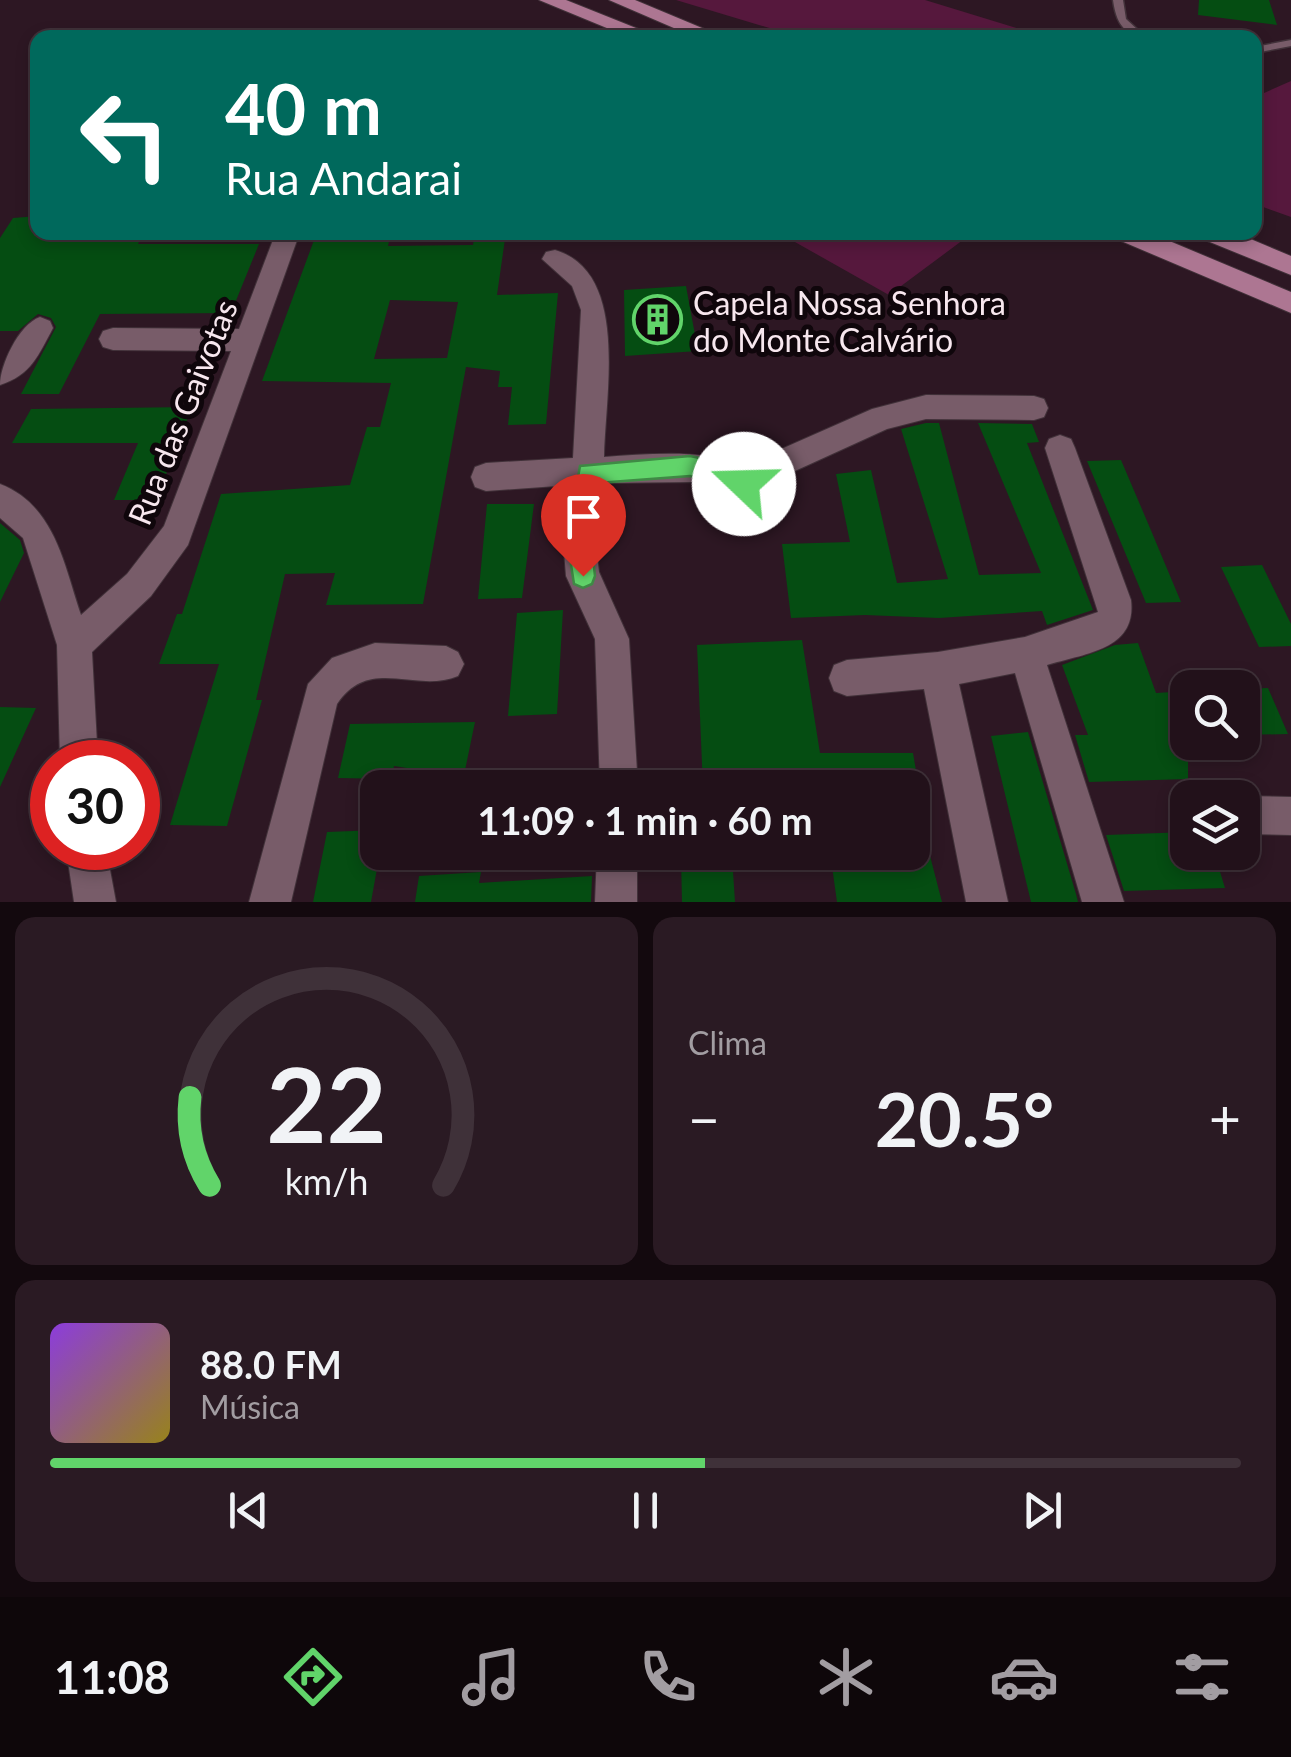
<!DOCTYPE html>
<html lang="pt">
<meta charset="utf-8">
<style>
:root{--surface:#22111a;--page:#2a1a23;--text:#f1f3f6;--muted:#a29da2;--line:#3f3139;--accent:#61d46a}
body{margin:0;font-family:Lato,sans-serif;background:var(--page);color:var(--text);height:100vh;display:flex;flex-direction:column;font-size:38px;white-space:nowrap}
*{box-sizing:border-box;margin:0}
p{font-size:32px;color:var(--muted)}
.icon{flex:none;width:55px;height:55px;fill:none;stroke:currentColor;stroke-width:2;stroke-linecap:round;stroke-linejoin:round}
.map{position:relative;height:902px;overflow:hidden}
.sheet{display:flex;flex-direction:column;gap:15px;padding:15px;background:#13090e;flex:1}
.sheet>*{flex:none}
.banner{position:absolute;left:30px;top:30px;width:1232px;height:210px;border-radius:20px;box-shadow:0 5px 15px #0003,0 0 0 2px var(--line);background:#00695c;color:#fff;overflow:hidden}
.fabs{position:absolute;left:1170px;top:670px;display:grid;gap:20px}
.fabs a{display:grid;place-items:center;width:90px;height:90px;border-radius:20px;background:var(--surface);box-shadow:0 5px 15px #0003,0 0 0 2px var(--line);font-size:50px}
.speed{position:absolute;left:30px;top:740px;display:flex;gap:20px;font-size:50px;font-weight:700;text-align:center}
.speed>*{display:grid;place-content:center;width:130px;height:130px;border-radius:50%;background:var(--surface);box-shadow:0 5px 15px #0003,0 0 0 2px var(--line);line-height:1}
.speed .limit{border:15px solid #d22;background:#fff;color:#111}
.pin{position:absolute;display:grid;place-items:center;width:85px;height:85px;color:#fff;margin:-102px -42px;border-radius:50% 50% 50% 0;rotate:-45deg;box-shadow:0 0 10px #0007}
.pin .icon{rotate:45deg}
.me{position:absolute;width:110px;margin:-55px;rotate:291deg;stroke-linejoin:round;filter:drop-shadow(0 0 8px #0008)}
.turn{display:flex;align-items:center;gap:35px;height:210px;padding:0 30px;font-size:45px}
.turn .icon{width:130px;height:130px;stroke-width:2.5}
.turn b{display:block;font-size:70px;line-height:85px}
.big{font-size:75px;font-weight:700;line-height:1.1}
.sheet .card{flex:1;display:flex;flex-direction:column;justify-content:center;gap:15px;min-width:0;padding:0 35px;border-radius:20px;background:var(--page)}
.sheet .dial{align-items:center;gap:0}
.dial svg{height:260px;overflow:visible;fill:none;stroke:var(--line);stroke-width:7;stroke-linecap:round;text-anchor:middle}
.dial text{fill:var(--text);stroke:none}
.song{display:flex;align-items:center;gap:30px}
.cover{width:120px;height:120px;border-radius:15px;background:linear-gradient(135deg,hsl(270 70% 55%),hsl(50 70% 35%))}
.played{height:10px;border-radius:5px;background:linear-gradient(90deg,var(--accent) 55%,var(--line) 55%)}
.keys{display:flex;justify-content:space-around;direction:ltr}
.heat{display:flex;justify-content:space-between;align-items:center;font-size:55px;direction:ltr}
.sheet .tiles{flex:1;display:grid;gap:15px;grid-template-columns:1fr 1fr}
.card:last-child{grid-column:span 2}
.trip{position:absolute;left:360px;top:770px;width:570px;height:100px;border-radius:20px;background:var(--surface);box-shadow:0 5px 15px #0003,0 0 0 2px var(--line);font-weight:700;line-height:100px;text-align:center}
.tab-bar{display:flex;height:160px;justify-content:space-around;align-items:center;background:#0e070a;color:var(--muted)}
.tab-bar .icon{width:70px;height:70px}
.tab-bar .selected{color:var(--accent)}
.tab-bar b{font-size:45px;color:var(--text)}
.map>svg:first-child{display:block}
.green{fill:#56183d}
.building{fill:#054d12;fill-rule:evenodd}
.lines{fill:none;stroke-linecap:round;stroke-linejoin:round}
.lane-casing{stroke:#413139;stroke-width:3}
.street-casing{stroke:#413139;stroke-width:2}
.primary-casing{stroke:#413139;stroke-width:2}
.lane{fill:#785c69;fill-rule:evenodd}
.street{fill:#785c69;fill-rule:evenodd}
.primary{fill:#ad7692;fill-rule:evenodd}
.route{fill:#61d46a;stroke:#3f8a45;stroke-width:2.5}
.labels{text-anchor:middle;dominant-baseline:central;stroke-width:10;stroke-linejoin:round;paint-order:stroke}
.poi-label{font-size:32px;fill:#f7e7ee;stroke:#0f060b;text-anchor:start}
.street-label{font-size:32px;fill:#f7e7ee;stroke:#0f060b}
</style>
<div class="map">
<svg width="1291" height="902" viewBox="0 0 1291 902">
<rect width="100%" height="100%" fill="#2d1723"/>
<path class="green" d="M676,0h249l121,37h-247z
M1291,81v136l-36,-13v-107z
M957,233l10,4 -78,58 -110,-62z"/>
<path class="building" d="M1199,0h70l8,25 -79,-10z
M38,216v16h106l-6,12h121l-28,69 -131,1 -41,80h-38l35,-67 -5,-9 -13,-4 -20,17h-18v-93l13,-20z
M317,232h74l-3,14 85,-1 2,-13h31l-9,63 61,-2 -12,131 -38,1 4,-38h-14l2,-16 -34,-4 -43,237 -97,1 9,-32 -50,1 -29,126h6l-35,126 -57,-1 49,-161h-60l18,-50h5l39,-120 129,-9 17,-58h13l11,-44 -129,-2zM390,300l68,2 -11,56 -73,1z
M686,286l12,65 -73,5 -1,-66z
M192,407l-36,93h-42l24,-57h-126l19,-34z
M926,423h13l40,152 62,-2 -63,-150 54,1 7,18 -12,1 66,167 -46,15 -5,-14 -103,7 -74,-3 -74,3 -9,-74 68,-2 -14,-68 35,-4 26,113 51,-4 -47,-150z
M1121,460l29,68 31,74 -35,1 -59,-142z
M487,504h47l-12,94 -44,1z
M0,523l20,17 4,13 -24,49z
M1262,565l29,59v22l-32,1 -38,-80z
M563,610l-6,104 -49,2 9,-103z
M802,640l18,113h93l6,35h-216l-6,-143z
M1138,643l18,50 32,-2v88l-99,3 -14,-47h13l-26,-70 53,-20z
M1268,688l20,46 -46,1v-46z
M0,707l36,1 -36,79z
M475,722l-12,58h-31l1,-8 -39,-6 -2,13 -54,-1 12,-54z
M1028,732l48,162 2,8h-47l-40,-166z
M378,830l2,22 -9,50h-58l14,-70z
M1188,832v20h26l11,36 -101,3 -18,-56z
M830,852h99l13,50h-105z
M732,856l3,46h-53l-1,-44z
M481,872l-2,11 113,-7 -1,26h-176l4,-26z"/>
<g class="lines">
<defs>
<path id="lane" d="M1113,0h10l3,19 12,11 20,8c-30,0 -41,-9 -45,-38z
M1291,40v6l-36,7v-6z"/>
<path id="street" d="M276,232h24l-112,313 -37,51 -59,56 6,110h-38l-3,-117 -34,-107 -23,-20v-34c55,21 64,81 81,131l46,-41 37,-48 67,-175 -118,-1 -10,-3 -4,-8 4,-8 10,-3 126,1z
M555,250c75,22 50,145 49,207 46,-3 97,-8 141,8l127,-56 54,-14 108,1 10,3 4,9 -4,9 -10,3 -108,-1 -39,10 -127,58 7,31 -5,10 -11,4 -11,-4 -14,-42 -33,-4 -91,1 -7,56 4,33 30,67 9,149h-38l-5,-149 -29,-63 -3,-37 8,-54 -85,6 -11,-4 -4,-10 4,-10 11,-4 87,-5 8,-148 -9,-24 -30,-27 4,-7z
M40,317l10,4 3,7c-15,28 -22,47 -53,57 0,-19 18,-60 40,-68z
M1060,435l11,4 4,9 56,152c6,50 -46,53 -84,65l77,237h-42l-67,-229 -56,11 49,218h-42l-42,-213 -77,7 -13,-5 -5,-13 5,-13 13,-5 91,-8 87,-15 73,-25 -53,-164 4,-9z
M375,643l71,3 12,6 6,12 -6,12c-43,18 -88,-21 -121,28l-46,198h-42l59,-218 24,-26z
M1243,796l48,1v38l-49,-1v-36h-4z
M66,848h40l10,54h-42z
M597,852h40v50h-42z"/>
<path id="primary" d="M539,0h27l95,38h-30z
M609,0h26l91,38h-29z
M1111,232h37l143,60v21l-177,-75z
M1197,232h37l57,24v19l-91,-37z"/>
</defs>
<use href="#lane" class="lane-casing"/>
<use href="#street" class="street-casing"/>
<use href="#primary" class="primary-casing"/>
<use href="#lane" class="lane"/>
<use href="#street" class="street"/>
<use href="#primary" class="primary"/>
</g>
<path class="route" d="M690,456l53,11 13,17 -4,8 -8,3 -20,-14 -34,-5 -92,7 -7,56 4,37 -3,8 -9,4 -9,-4 -7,-45 13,-73z"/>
<defs>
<symbol id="building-ring" viewBox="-11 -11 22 22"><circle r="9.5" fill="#0f060b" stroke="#61d46a" stroke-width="1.5"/><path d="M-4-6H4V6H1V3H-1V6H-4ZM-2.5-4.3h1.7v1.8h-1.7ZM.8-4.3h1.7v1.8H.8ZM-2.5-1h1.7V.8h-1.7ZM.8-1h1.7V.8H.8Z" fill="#61d46a"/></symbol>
</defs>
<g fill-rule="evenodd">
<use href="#building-ring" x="630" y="292" width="55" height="55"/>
</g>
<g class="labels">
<g class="poi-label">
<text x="693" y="302">Capela Nossa Senhora<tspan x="693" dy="37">do Monte Calvário</tspan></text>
</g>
<g class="street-label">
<text transform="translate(182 412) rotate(-68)">Rua das Gaivotas</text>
</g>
</g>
</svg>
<div class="fabs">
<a><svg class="icon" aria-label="search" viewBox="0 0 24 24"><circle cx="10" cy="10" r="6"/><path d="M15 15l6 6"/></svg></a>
<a><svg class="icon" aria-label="layers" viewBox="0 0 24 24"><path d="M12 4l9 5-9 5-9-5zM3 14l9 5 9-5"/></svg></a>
</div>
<div class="speed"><div class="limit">30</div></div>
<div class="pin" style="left:583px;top:576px;background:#d93025"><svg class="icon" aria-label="arrive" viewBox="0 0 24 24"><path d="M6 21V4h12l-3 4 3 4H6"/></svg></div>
<svg class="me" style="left:744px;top:484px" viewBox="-20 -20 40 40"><circle r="19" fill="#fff"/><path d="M0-13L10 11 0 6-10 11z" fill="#61d46a"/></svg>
<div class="trip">11:09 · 1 min · 60 m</div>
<div class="banner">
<div class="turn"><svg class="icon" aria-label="left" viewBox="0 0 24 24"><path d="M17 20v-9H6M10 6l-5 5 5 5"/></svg><div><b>40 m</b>Rua Andarai</div></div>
</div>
</div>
<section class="sheet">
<div class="tiles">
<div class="card dial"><svg viewBox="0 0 100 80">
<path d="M14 69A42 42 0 1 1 86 69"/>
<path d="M14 69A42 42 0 0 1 8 42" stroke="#61d46a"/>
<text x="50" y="56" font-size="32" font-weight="700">22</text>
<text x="50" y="72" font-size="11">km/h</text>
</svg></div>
<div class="card"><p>Clima</p>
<div class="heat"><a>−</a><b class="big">20.5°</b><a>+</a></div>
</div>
<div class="card">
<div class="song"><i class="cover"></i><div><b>88.0 FM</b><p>Música</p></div></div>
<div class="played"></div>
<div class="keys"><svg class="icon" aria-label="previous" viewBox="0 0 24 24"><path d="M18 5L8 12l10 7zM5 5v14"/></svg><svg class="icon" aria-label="pause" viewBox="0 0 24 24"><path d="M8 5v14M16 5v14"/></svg><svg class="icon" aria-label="next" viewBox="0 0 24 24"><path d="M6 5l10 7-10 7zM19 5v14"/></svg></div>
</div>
</div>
</section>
<nav class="tab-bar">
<b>11:08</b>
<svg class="icon selected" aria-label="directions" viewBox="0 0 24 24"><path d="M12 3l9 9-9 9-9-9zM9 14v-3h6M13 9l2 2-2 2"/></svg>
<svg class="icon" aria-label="music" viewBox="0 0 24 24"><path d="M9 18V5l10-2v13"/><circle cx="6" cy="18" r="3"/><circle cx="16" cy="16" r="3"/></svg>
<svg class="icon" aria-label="phone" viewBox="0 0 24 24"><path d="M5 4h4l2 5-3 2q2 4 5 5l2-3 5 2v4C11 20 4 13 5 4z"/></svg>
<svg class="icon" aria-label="climate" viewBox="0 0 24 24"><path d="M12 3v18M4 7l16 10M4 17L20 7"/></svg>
<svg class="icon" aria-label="car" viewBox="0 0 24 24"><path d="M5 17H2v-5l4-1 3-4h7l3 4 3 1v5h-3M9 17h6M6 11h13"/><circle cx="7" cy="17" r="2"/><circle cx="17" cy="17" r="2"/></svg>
<svg class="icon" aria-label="filters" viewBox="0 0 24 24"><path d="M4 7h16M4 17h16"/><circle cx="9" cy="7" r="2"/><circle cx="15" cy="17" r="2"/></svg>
</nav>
